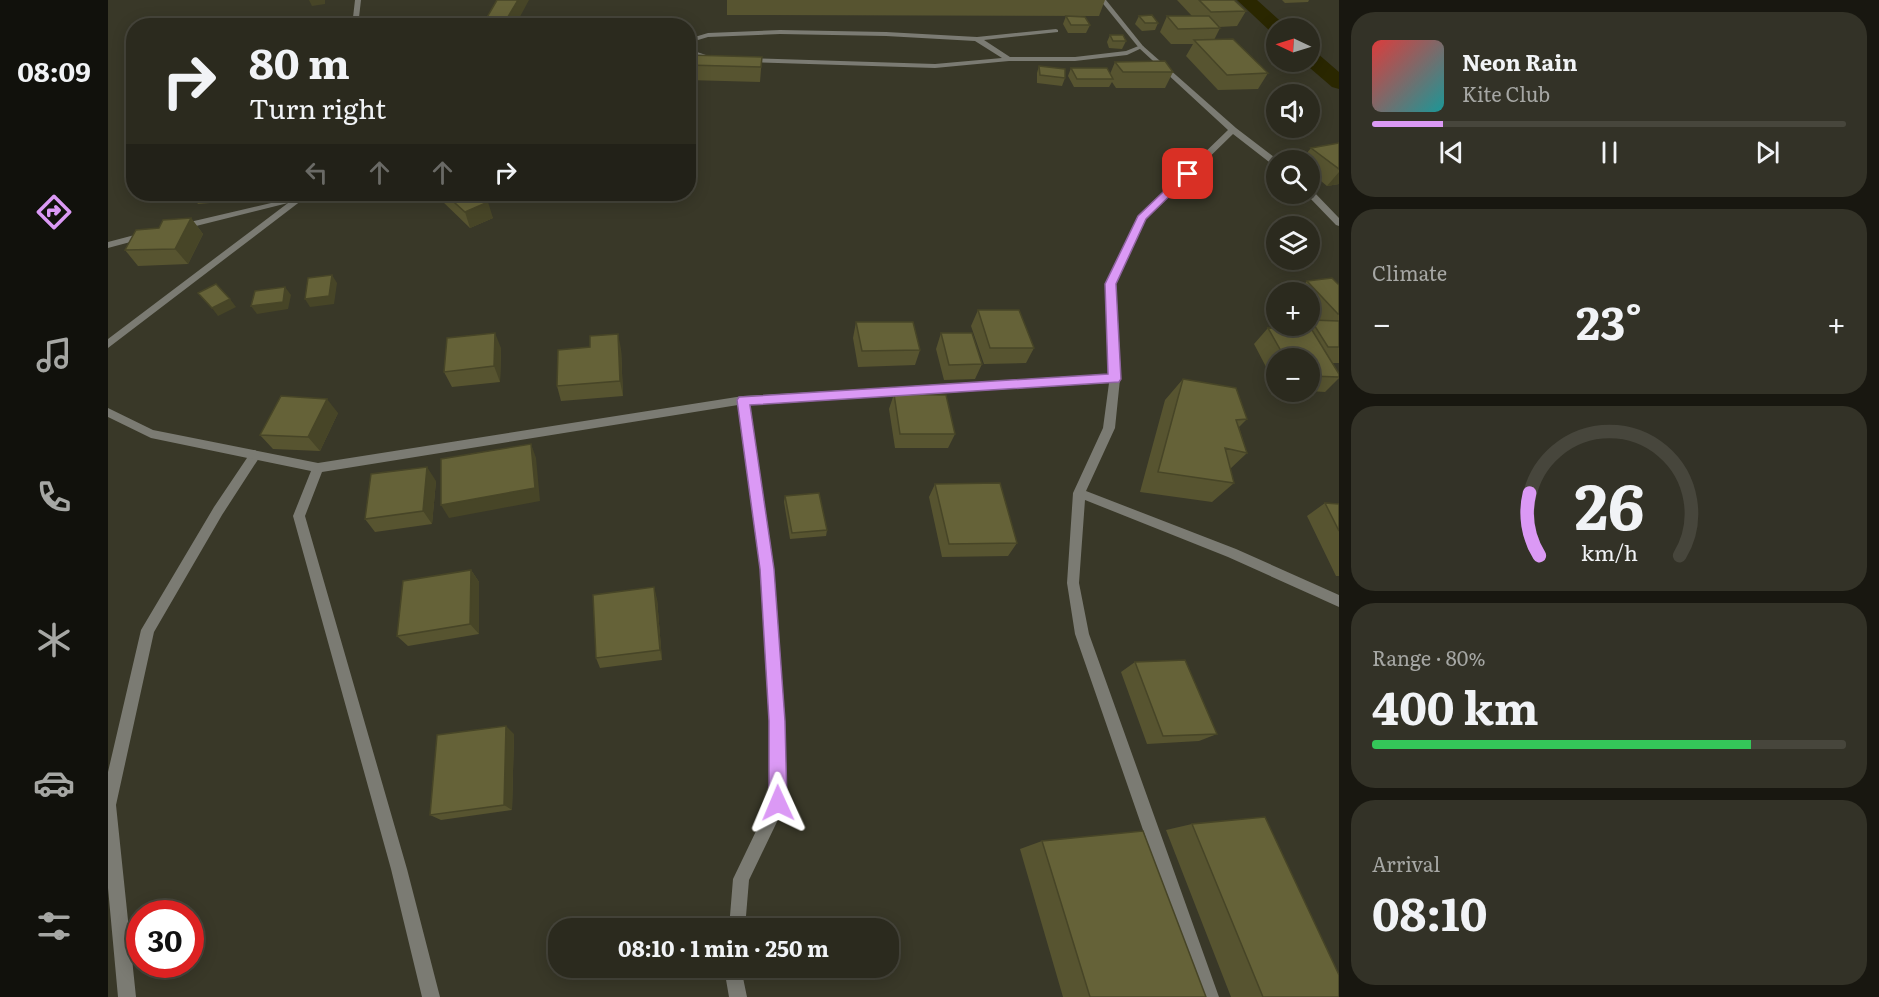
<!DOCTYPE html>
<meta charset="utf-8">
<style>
:root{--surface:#2b2a1e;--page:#333227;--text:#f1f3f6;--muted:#a6a7a4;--line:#47463c;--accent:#db99f5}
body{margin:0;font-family:Literata,serif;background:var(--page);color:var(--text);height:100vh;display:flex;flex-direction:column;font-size:22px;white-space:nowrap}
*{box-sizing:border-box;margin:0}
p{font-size:20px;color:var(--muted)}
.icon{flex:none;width:33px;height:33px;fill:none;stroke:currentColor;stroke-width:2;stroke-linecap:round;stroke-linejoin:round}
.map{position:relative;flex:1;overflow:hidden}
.sheet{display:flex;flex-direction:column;gap:12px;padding:12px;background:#181710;width:540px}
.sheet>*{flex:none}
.guide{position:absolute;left:18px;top:18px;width:570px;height:183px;border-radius:24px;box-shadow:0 3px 15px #0003,0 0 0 2px var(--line);background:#2b2a1e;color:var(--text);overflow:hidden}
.needle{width:39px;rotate:274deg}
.buttons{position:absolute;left:1158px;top:18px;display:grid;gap:12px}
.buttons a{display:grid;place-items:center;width:54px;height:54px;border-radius:50%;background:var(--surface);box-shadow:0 3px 15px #0003,0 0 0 2px var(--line);font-size:30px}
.speed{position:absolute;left:18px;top:900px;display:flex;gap:12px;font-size:30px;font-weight:700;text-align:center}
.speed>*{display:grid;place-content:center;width:78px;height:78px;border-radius:50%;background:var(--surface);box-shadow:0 3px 15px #0003,0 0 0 2px var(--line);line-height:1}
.speed .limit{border:9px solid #d22;background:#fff;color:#111}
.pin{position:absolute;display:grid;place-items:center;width:51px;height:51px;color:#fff;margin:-26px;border-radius:12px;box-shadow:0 3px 9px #0006}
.me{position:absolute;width:66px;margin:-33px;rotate:359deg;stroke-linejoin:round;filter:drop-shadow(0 0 4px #0008)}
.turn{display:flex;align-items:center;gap:21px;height:126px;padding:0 24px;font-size:27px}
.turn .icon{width:78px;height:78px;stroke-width:2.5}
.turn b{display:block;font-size:42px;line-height:51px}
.lanes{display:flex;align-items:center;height:57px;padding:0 24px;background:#0003;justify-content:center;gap:30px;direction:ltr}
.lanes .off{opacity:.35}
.big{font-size:45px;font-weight:700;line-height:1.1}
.sheet .card{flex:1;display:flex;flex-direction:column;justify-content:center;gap:9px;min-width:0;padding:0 21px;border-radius:24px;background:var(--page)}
.sheet .dial{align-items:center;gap:0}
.dial svg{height:156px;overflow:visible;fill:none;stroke:var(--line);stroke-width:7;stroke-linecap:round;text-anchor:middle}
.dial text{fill:var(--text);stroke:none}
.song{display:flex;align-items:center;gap:18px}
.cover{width:72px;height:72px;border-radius:9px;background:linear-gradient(135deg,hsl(0 70% 55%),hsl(180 70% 35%))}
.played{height:6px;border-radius:3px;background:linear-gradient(90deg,var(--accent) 15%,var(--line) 15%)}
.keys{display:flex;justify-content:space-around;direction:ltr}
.heat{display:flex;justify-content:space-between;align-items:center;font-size:33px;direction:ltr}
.charge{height:9px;border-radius:4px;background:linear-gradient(90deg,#34c759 80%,var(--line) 0)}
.trip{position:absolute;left:440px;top:918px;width:351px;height:60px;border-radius:24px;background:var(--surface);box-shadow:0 3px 15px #0003,0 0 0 2px var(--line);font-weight:700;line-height:60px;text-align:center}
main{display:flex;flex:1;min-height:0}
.menu{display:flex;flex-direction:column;width:108px;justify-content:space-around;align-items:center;background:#11110c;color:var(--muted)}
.menu .icon{width:42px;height:42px}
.menu .on{color:var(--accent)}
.menu b{font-size:27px;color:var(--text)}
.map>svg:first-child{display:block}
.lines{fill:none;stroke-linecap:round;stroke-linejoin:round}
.canal{fill:#2a2700;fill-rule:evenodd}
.service{fill:#7b7b73;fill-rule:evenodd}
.minor{fill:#7b7b73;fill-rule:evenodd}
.wall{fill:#575430}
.shaded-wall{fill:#474527}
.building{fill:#656238;stroke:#474527;stroke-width:1.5}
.route{fill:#db99f5;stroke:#8e639f;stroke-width:1.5}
</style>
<main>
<nav class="menu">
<b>08:09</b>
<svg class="icon on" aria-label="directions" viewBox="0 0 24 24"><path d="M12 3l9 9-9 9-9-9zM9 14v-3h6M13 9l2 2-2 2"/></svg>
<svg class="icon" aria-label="music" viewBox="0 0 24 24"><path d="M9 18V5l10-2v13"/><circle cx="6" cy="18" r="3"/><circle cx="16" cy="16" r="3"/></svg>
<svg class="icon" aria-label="phone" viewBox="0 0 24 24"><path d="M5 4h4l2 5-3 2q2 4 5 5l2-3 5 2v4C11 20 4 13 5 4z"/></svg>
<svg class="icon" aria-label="climate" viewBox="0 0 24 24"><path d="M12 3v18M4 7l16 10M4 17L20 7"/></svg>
<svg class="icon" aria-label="car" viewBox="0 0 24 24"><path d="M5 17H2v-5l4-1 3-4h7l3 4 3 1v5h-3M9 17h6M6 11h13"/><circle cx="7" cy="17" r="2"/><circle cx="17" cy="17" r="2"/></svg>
<svg class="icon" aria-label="filters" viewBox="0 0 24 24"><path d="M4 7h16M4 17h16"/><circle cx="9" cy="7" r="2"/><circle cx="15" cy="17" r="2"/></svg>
</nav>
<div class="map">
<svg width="1231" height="997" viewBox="0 0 1231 997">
<rect width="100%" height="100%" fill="#393828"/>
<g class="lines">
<path class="canal" d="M1129,0h20l31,28h-12v5l-5,-1z
M1202,51l7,2 22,19v17l-7,-2 -29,-25h7z"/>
<path class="service" d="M948,29l2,1v2l-74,8 26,17h65l51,-6 15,-6 3,2 -17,8 -52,6h-66l-74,7 -190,-6 -4,-2 4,-2 190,6 67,-6 -27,-17 -89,-5 -106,-2 -72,3 -20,6v-4l20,-6 72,-3 106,2 91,5z
M580,49l27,9 2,1c-9,5 -20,-2 -29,-5z
M147,450l6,5 -2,3 -37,57 -68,117 -38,173 20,192h-18l-10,-109v-116l33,-142 73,-123 37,-55z"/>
<path class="minor" d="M247,0h6l-3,26h-6z
M992,0h6l37,46 93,82 42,32 -2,5h-3l-40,-31 -87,85 -31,65 5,95 -5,49 -29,63 150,58 103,46v12l-111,-50 -143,-57 -6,83 10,51 130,363h-18l-126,-363 -8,-51 6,-90 30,-65 6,-45 -360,21 24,165 11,152 2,82 -37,77 -4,48h-16l4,-49 37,-77v-81l-9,-152 -23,-164 -416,67 -17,44 102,353 33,128h-18l-31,-128 -98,-353 18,-45 -160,-33 -43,-21v-9l45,22 165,33 425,-67 367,-21 -5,-91 34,-68 89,-86 -89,-82z
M1202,190l3,1 26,27v8l-3,-1 -29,-30z
M193,194h9l-202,154v-9l180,-136 -108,27 -4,-3 1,-2 120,-28z
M38,232l3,1v4l-41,11v-6z
M616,968h17l6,29h-18z"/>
</g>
<path class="wall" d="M389,0l18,26h-28l-1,-7z
M619,0h378l-6,16 -372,-1z
M1069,0h57l12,11 -9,15 -18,1 1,1 -6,12 54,33 -10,16 -40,1 -32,-34 7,-12h-22l-11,-12 7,-16h25z
M1174,0h27l-1,2 -23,1z
M958,16l24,9 -4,8h-18l-5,-9z
M1031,16l19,7 -3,7 -13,1 -7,-7z
M1002,35l16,6 -4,8 -13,-1 -2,-6z
M580,55l74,2 -2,25 -72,-2z
M1007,62l58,10 -8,16h-49l-4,-6 -3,5h-35l-6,-11 3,-8 39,6z
M931,66l26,12 -3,8 -25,-3v-10z
M1231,143v41l-12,2 -17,-14v-12h-9l10,-12z
M83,194h57l-3,6 -47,4z
M331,194h40l14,24 -23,10 -29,-28z
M83,218l12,16 -15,30 -50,2 -13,-16 34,-22z
M1199,281l32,4v78h-7l7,11v4l-14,14 -15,-1v-33h-34v28l-22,-42 14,-16 34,1 4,-3h4v-5l1,-1h3l-4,-5v-23h-13z
M870,310l56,38 -8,15 -42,1 -13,-38z
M748,322l64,28 -5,15 -57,2 -5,-29z
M833,333l41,31 -7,15 -31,1 -8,-31z
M393,348l-1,34 -48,5 -8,-15z
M513,349l2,47 -62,5 -4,-15z
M1075,379l64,40 -8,8 8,26 -17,16 4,14 -22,19 -72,-10 25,-92z
M786,394l61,40 -7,14h-53l-6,-39z
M230,413l-18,38 -47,-2 -13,-14z
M328,481l-4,43 -57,8 -10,-13z
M827,484l82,59 -9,13 -66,1 -13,-60z
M677,496l42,34 -1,6 -36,3 -6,-37z
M1217,503l14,1v72h-3l-29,-60z
M363,570l8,12v52l-71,12 -11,-10z
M549,599l5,61 -62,8 -4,-10z
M1027,662l82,72 -18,7 -52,3 -26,-72z
M406,734l-2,76 -71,10 -11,-5z
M1084,824l147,173h-108l-65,-167z
M934,841l164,156h-143l-43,-148z"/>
<path class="shaded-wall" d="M201,0h16v4l-13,2z
M410,0h11l-14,26h-7l-2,-6z
M1231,172v12l-12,2z
M132,194h8l-3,6z
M380,202l5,16 -23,10 -5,-16z
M83,218l12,16 -15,30 -13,-15z
M224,275l5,8 -3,21 -24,3 -5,-8z
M177,287l6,8 -3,14 -31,5 -6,-8z
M122,299l6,8 -18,9 -6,-8z
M387,333l6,15 -1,34 -6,-16z
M510,334l3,15 2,47 -3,-15z
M219,399l11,14 -18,38 -12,-14z
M423,444l5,14 4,43 -91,17 -8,-13z
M319,467l9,14 -4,43 -9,-13z
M363,570l8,12v52l-9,-10z
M546,587l3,12 5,61 -2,-10z
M398,726l8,8 -2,76 -8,-5z"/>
<path class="building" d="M389,0h21l-12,20 -20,-1z
M1091,0h35l12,11 -35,1z
M1044,15l6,8h-13l-6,-7z
M958,16l19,1 5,8h-19z
M1059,16h42l11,12 -42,1z
M166,18l1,8h-28l-1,-3z
M48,22l-1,4h-16l1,-2z
M1002,35h13l3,6h-13z
M1125,39l35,34 -41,2 -33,-35z
M580,55l74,2 -1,10 -73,-2z
M1057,61l8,11h-50l-8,-10z
M931,66l26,3v9l-25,-3z
M963,68h36l6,11h-36z
M1231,143v26l-28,-21z
M337,194h34l9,8 -23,10z
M83,218l-16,31 -50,1 11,-20 23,-2 4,-8z
M224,275l-3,21 -24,3 3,-21z
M1224,278l7,7v29h-1l-31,-33z
M108,284l14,15 -18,9 -14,-15z
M177,287l-2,15 -32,4 4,-15z
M870,310h41l15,38h-44z
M1203,320l28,1v26h-11z
M748,322h57l7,28 -58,1z
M1160,328l44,2 27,44v3l-29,-1v-18h-25z
M387,333l-1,33 -50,6 3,-34z
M833,333h31l10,31 -33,1z
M510,334l2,47 -63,5 1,-36 32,-3v-11z
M1075,379l53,9 11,31 -11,1 11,33 -22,-5 9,35 -76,-11z
M786,394l52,1 9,39h-55z
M173,396l46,3 -19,38 -48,-2z
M423,444l4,44 -94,17v-46z
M319,467l-4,44 -58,8 6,-45z
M892,483l17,60 -68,1 -14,-60z
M711,493l8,37 -35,3 -7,-37z
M1217,503l14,1v27z
M363,570l-1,54 -73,12 6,-55z
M546,587l6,63 -64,8 -3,-63z
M1077,660l32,74 -54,2 -28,-74z
M398,726l-2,79 -74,10 7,-80z
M1157,817l74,158v22h-76l-71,-173z
M1035,831l63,166h-116l-48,-156z"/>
<path class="route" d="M1076,172l8,2 -46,45 -30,65 5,95 -2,3 -369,23 24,164 11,152 2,82 -3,6 -6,3 -6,-3 -3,-6v-82l-9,-152 -23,-169 2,-3 369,-23 -3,-90 33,-68z"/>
</svg>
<div class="buttons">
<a><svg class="needle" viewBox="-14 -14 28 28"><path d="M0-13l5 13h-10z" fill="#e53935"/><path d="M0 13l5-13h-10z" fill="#a6a7a4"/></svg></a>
<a><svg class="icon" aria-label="sound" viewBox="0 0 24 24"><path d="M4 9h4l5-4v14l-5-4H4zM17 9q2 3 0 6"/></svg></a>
<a><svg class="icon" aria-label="search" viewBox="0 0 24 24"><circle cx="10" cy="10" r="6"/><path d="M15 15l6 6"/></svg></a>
<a><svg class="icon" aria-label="layers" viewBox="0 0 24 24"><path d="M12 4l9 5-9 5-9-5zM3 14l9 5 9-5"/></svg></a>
<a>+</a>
<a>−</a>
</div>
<div class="speed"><div class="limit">30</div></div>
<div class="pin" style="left:1080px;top:174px;background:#d93025"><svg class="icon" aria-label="arrive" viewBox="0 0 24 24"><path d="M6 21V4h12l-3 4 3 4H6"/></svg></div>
<svg class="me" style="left:670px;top:803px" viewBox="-20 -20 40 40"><path d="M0-17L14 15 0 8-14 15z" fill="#db99f5" stroke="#fff" stroke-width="4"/></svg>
<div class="trip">08:10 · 1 min · 250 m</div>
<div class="guide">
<div class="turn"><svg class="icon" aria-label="right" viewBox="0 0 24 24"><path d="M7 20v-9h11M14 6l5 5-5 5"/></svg><div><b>80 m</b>Turn right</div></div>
<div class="lanes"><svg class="icon off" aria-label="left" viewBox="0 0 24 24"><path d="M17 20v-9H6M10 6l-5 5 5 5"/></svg><svg class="icon off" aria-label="ahead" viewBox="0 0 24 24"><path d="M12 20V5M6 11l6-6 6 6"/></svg><svg class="icon off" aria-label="ahead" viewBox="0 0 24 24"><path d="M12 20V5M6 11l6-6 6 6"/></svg><svg class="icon" aria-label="right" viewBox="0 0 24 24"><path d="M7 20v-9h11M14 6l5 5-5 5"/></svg></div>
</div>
</div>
<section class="sheet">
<div class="card">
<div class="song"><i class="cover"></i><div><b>Neon Rain</b><p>Kite Club</p></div></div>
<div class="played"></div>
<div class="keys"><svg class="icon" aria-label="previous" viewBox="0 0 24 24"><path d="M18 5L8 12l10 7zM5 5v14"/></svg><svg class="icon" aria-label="pause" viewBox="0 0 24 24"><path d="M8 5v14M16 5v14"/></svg><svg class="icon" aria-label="next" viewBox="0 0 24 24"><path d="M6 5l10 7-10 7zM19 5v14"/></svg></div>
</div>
<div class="card"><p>Climate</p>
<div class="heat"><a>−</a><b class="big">23°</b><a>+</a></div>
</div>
<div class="card dial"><svg viewBox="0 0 100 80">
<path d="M14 69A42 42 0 1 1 86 69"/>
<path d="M14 69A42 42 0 0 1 9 37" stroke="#db99f5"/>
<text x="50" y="56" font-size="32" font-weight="700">26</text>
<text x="50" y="72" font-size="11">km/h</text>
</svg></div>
<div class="card"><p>Range · 80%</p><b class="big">400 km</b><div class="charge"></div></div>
<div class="card"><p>Arrival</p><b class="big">08:10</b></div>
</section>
</main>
